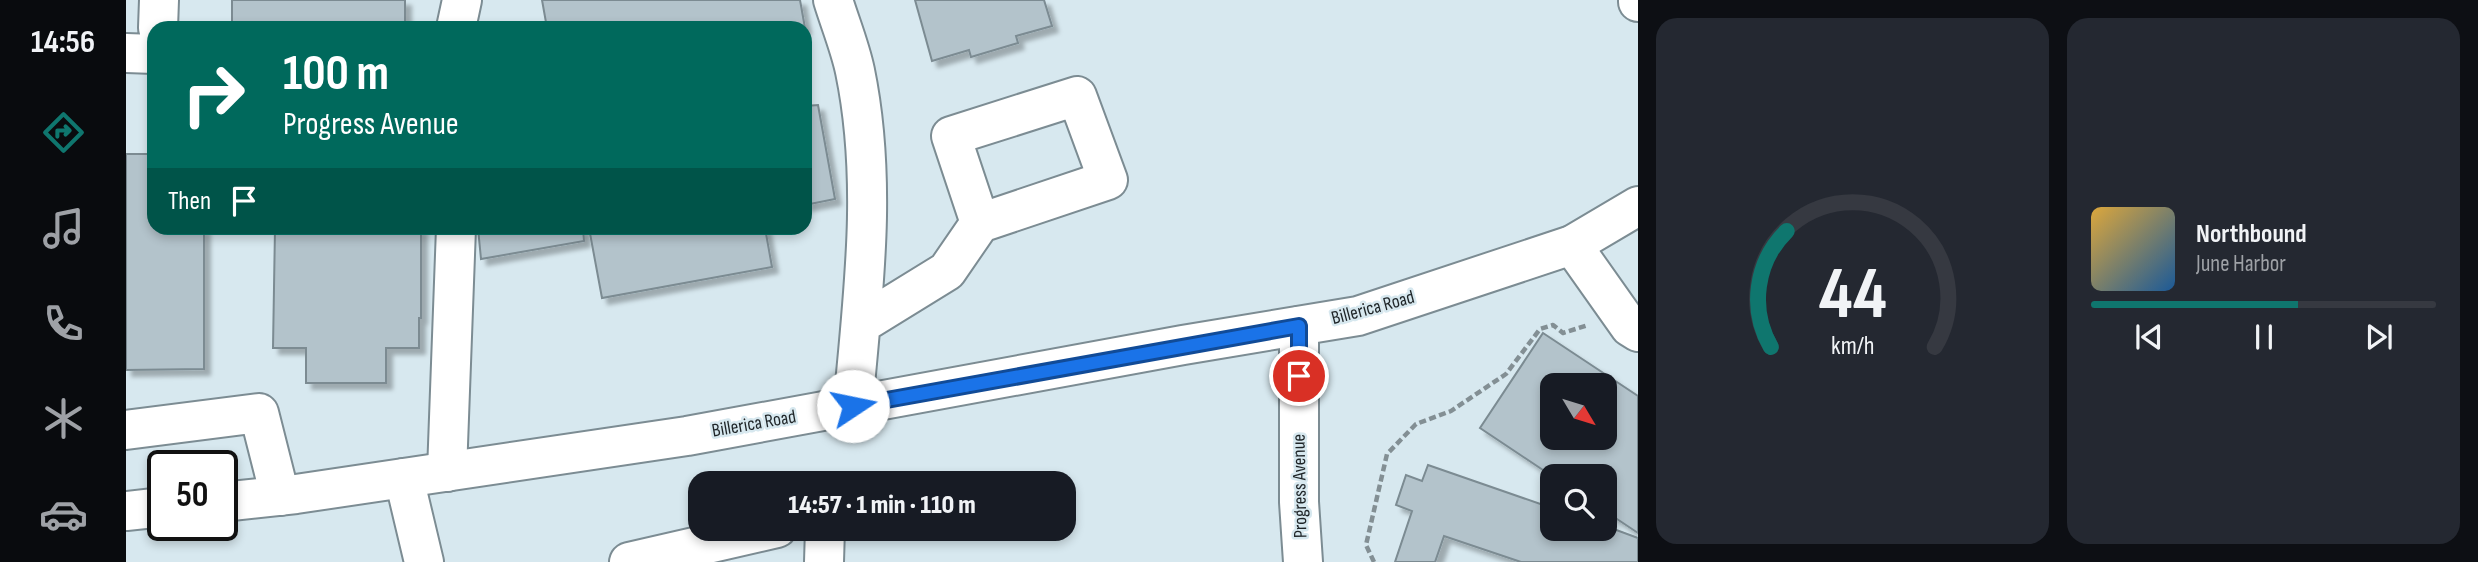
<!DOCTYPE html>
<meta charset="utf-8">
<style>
:root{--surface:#171b24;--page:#242831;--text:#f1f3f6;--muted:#9ea1a6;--line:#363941;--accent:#0f766e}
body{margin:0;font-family:"Sofia Sans Condensed",sans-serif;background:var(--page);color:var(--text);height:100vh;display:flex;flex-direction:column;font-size:26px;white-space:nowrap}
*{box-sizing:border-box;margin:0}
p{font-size:23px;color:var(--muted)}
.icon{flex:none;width:38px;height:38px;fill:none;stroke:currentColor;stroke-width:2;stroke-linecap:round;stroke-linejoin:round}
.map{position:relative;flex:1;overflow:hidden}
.sheet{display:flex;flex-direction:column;gap:18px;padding:18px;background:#0d0f14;width:840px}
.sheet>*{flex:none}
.top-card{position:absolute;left:21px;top:21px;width:665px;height:214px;border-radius:21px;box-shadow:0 4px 10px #0003;background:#00695c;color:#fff;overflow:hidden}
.needle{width:46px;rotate:128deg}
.fabs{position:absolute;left:1414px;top:373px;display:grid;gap:14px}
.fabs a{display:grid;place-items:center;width:77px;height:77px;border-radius:14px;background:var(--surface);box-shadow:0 4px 10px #0003;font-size:35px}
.speed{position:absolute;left:21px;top:450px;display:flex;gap:14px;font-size:35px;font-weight:700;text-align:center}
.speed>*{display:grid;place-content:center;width:91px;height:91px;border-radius:50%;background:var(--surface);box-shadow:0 4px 10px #0003;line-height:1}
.speed .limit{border:4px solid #111;border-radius:10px;background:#fff;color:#111}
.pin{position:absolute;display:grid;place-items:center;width:60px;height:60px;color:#fff;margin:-30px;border:4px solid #fff;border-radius:50%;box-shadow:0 2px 7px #0007}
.me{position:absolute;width:77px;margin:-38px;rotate:79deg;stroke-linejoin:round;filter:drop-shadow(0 0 5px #0008)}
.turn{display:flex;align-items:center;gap:24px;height:147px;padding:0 21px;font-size:32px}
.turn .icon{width:91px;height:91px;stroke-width:2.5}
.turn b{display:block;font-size:49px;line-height:60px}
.then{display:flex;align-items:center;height:66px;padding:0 21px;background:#0003;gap:14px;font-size:26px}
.sheet .tile{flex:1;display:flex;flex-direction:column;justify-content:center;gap:10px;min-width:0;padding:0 24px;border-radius:21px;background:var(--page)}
.sheet .dial{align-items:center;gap:0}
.dial svg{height:182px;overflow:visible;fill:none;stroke:var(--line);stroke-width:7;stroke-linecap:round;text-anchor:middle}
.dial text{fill:var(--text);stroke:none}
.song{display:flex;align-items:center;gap:21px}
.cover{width:84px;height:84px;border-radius:10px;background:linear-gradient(135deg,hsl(40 70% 55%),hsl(210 70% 35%))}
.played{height:7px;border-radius:4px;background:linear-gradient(90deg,var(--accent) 60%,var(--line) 60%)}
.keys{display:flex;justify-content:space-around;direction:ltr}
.sheet .tiles{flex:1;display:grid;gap:18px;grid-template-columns:repeat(2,1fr)}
.trip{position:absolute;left:562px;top:471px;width:388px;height:70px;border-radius:21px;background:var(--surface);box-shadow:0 4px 10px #0003;font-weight:800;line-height:70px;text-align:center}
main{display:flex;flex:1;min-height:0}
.menu{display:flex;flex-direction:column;width:126px;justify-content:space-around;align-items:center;background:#090b0e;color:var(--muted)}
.menu .icon{width:49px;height:49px}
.menu .selected{color:var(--accent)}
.menu b{font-size:32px;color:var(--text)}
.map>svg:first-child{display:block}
.building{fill:#b3c3cb;stroke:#7b8b92;stroke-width:2;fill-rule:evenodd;filter:url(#shadow)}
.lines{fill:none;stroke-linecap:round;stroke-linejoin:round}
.minor-casing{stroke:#7c8c93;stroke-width:42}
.major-casing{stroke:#7c8c93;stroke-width:42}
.path{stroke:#838f94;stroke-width:4.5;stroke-dasharray:7 3.5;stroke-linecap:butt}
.minor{stroke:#fff;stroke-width:38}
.major{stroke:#fff;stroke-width:38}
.route-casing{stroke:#114b97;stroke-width:18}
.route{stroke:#1a73e8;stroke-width:12}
.labels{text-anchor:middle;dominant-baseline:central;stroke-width:5;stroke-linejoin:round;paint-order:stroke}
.street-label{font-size:19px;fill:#1e2427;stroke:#d7e8ef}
</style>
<main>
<nav class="menu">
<b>14:56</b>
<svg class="icon selected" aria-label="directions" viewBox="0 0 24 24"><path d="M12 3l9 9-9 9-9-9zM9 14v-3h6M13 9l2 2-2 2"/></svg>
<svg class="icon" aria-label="music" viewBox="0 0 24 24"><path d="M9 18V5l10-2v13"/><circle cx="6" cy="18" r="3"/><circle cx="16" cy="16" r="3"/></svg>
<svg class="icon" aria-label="phone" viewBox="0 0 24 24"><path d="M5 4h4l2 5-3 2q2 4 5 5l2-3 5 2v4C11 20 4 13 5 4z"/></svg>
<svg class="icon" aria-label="climate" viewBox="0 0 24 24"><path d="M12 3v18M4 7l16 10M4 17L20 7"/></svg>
<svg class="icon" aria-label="car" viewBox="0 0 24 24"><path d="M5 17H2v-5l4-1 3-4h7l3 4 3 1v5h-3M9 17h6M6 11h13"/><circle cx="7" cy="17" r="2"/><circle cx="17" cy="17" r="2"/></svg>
</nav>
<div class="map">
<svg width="1512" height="562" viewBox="0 0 1512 562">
<defs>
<filter id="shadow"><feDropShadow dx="6" dy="6" stdDeviation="2" flood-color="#0004"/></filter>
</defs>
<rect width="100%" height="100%" fill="#d7e8ef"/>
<path class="building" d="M106,0h173v28h-173z
M416,0h258l5,28h-258z
M789,0h129l8,26 -36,10 2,7 -47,14 -2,-7 -37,11z
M692,105l17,94 -30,6v-99z
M0,154h28v74h50v141l-78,1z
M149,228h146v90h-2v30h-33v35h-80v-35h-33z
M352,228h105l1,13 -103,18z
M463,228h176l7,39 -170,31z
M1417,333l95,63v137l-33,-22v-35h-53l-72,-48zM1426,385h53v53h-53z
M1302,465l124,43v20h59l27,10v24h-117l-77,-26 -9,26h-40l17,-51 -16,-6 10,-30 16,6z"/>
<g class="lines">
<defs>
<path id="minor" d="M707,0c7,23 17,47 22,71 23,111 8,224 -2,335
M1512,0v2
M32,28l1,-28
M330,28l6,-28
M0,53l28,1
M1446,245l58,82 8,5
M735,324l86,-53 33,-48 128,-43 -31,-84 -126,40 29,87
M1173,326v176l4,60
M0,430l133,-17 21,83
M321,472l9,-244
M278,478l20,84
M503,562l148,-34
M698,562l1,-34"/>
<path id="major" d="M96,502l74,-8 391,-58 496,-91 175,-29 214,-71 66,-39
M0,511l37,-4"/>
</defs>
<use href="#minor" class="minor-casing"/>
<use href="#major" class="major-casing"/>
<path class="path" d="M1248,562l-8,-17 21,-91 29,-30 35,-13 55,-37 34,-45 13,-4 10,8 25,-8"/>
<use href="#minor" class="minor"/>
<use href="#major" class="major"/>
</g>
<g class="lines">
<defs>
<path id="route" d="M727,406l446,-80v50"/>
</defs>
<use href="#route" class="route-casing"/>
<use href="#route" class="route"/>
</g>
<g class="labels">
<g class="street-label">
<text transform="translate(1247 308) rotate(-15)">Billerica Road</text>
<text transform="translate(628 424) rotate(-10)">Billerica Road</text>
<text transform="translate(1174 486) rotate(-91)">Progress Avenue</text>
</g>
</g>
</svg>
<div class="fabs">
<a><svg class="needle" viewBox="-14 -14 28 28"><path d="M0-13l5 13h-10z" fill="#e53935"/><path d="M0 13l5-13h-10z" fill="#9ea1a6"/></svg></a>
<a><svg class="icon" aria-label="search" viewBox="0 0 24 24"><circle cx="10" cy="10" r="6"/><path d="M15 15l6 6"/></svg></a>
</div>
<div class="speed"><div class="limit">50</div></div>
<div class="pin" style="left:1173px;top:376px;background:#d93025"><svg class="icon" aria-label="arrive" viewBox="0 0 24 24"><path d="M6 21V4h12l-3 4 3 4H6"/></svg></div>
<svg class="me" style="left:727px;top:406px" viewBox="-20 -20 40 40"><circle r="19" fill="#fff"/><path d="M0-13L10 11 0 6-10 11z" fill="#1a73e8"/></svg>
<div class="trip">14:57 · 1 min · 110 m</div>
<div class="top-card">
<div class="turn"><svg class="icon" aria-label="right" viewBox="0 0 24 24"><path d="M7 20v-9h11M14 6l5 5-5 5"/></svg><div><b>100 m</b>Progress Avenue</div></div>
<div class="then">Then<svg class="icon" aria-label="arrive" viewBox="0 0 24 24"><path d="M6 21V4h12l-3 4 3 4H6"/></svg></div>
</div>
</div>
<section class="sheet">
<div class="tiles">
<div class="tile dial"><svg viewBox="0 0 100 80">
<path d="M14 69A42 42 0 1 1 86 69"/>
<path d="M14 69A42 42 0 0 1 21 18" stroke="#0f766e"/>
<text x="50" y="56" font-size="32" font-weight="700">44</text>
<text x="50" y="72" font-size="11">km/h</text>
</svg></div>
<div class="tile">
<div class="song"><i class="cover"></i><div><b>Northbound</b><p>June Harbor</p></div></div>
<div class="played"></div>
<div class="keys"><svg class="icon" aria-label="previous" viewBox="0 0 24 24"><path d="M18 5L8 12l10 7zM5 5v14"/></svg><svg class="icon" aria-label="pause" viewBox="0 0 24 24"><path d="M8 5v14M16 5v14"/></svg><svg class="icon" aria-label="next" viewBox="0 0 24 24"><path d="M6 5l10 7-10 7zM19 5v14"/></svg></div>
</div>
</div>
</section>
</main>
